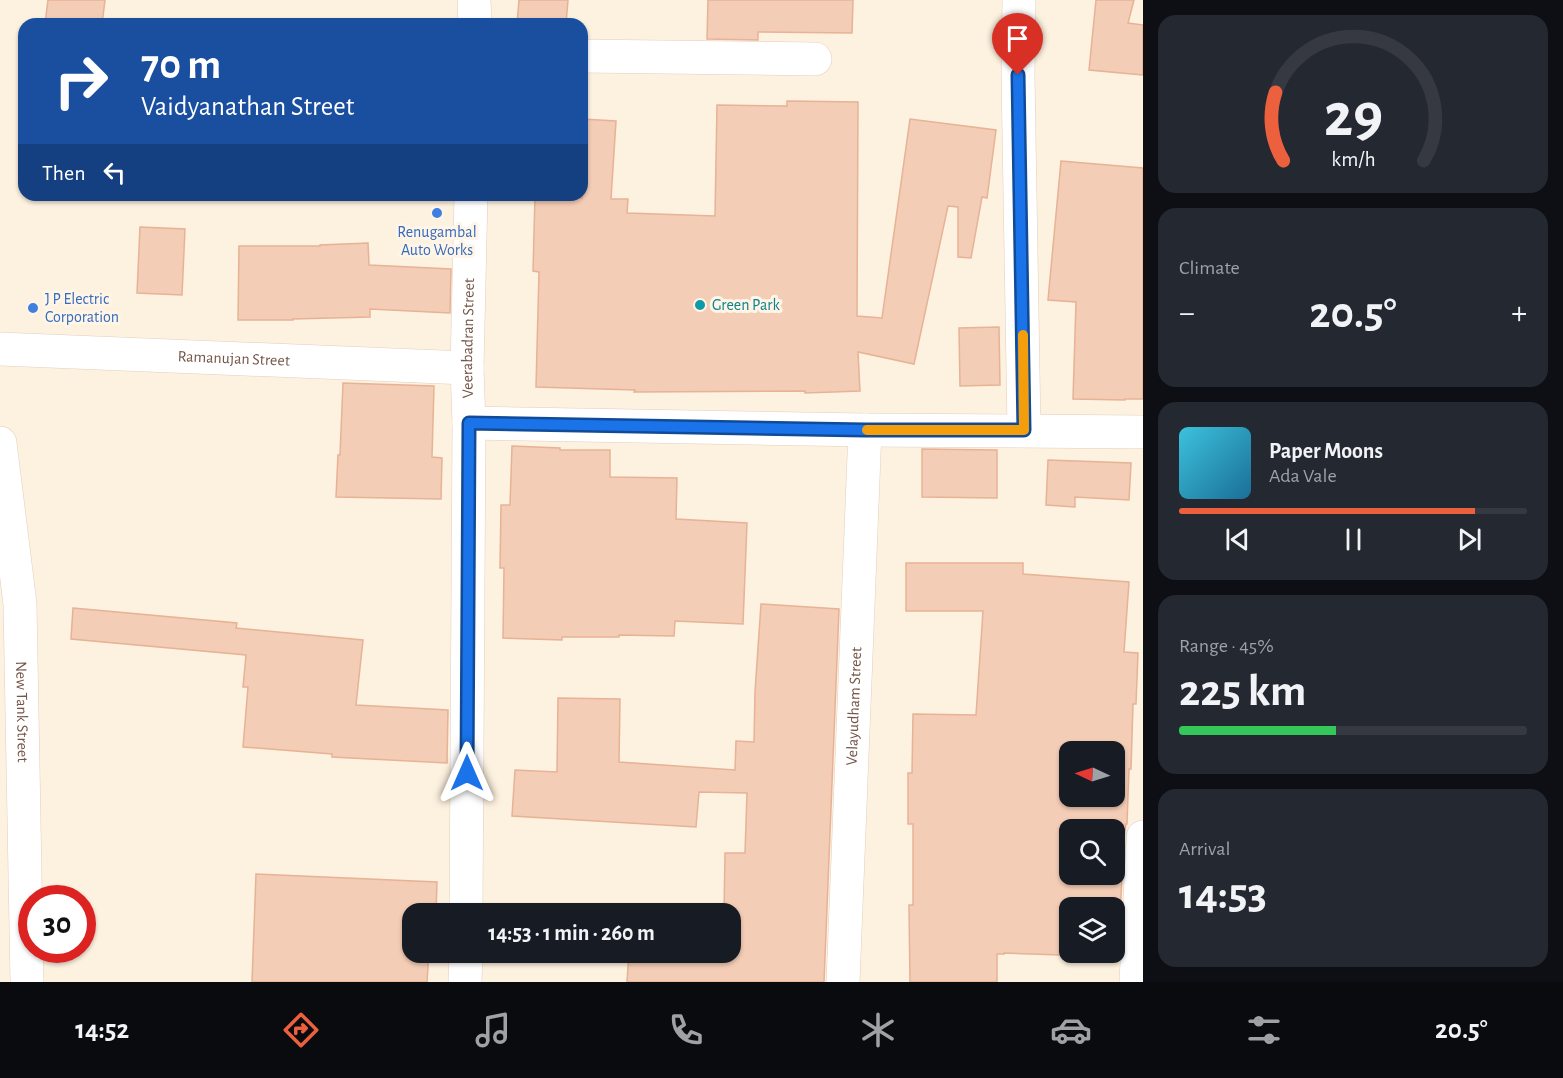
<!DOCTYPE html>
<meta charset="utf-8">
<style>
:root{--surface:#171b24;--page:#242831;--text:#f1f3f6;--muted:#9ea1a6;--line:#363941;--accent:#ed603e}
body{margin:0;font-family:"Alegreya Sans",sans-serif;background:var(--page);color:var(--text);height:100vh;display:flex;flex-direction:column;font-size:22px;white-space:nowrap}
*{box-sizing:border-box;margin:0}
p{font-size:20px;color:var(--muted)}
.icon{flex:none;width:33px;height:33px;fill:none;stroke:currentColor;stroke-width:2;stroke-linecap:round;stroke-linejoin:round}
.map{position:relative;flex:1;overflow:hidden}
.details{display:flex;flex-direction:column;gap:15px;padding:15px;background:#0d0f14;width:420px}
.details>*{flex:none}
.top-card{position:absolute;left:18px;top:18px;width:570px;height:183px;border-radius:18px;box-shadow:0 2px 4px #0004;background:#1a4fa0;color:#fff;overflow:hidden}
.needle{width:39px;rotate:274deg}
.fabs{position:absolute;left:1059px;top:741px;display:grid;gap:12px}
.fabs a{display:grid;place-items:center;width:66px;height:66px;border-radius:12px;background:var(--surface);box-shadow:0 2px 4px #0004;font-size:30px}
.speed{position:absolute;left:18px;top:885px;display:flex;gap:12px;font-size:30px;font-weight:700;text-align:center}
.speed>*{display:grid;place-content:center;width:78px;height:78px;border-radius:50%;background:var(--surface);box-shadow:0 2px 4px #0004;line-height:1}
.speed .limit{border:9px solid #d22;background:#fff;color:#111}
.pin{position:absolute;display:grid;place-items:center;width:51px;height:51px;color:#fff;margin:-62px -26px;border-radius:50% 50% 50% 0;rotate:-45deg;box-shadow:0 0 6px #0007}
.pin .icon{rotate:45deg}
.me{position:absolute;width:66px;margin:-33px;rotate:0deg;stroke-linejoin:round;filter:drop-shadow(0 0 4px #0008)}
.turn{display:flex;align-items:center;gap:21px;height:126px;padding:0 24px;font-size:27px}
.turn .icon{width:78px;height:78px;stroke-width:2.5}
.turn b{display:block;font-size:42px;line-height:51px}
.then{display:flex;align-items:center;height:57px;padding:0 24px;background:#0003;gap:12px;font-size:22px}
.big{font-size:45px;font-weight:600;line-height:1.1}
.details .tile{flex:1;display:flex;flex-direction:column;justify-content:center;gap:9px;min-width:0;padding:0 21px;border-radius:18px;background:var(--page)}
.details .dial{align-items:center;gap:0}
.dial svg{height:156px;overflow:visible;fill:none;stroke:var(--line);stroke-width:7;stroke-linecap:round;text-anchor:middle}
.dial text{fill:var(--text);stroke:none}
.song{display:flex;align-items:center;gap:18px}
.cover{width:72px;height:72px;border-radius:9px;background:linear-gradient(135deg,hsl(190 70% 55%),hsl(200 70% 35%))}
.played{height:6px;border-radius:3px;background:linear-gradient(90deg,var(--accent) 85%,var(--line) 85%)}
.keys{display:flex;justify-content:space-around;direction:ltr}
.heat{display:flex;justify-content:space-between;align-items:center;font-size:33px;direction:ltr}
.charge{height:9px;border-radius:4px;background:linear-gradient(90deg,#34c759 45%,var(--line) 0)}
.trip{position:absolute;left:402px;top:903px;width:339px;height:60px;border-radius:18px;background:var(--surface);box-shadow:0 2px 4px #0004;font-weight:600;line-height:60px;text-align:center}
.dock{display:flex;height:96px;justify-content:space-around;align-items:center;background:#090b0e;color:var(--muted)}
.dock .icon{width:42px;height:42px}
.dock .selected{color:var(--accent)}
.dock b{font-size:27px;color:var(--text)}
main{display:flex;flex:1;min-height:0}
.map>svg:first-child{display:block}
.building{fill:#f4cdb6;stroke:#e7b296;stroke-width:1.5;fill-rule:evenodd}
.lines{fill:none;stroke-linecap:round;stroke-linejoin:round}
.minor-casing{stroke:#e3cebe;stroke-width:34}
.minor{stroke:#fff;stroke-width:33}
.route-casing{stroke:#114b97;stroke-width:15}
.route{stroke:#1a73e8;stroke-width:10}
.slow{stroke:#f59e0b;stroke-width:10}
.shop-dot{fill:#3f7fe0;stroke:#fff5e6;stroke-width:2}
.culture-dot{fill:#0f9aa8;stroke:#fff5e6;stroke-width:2}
.labels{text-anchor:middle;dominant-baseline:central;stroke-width:6;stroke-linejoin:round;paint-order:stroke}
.shop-label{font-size:16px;fill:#366cbe;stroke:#fff5e6}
.culture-label{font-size:16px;fill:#0d838f;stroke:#fff5e6;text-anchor:start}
.street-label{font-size:16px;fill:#745546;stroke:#fff5e6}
</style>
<main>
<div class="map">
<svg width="1143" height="982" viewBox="0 0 1143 982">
<rect width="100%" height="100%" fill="#fdf1df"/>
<path class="building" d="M48,0h57l-3,24h-57z
M519,0h49l-2,24h-49z
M708,0h145l-1,33 -94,-1v8l-51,-1z
M1096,0h38l-6,23 15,2v50l-54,-5z
M787,101l71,1 -1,214 25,2 28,-199 86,11 -9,68 -5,-1 -11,61 -13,-1v-50l-10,-1 -34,158 -56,-12 2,39 -55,2v-2l-171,1 1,-2 -99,-3 3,-115 -6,-1 2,-75 47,2v-79l34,2 -5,78h17l-1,14 88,3 2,-111 70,1z
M1061,161l82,7v231h-18v1l-52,-1 3,-97 -28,-2z
M140,227l45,2 -3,66 -45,-2z
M368,243l1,22 82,4 -1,44 -80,-4v8l-77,2v1h-55l1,-74h81v-1z
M999,327l1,58 -40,1 -1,-58z
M343,383l91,3 -2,71 10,1 -1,41 -105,-2 2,-42h2z
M512,446l48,2v2h50v27l67,1 -1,41 71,4 -4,101 -68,-3 -1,15 -55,-1v2h-57v3l-59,-2 1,-70h-4l1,-63h9z
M922,449l75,1v48l-75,-1z
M1048,460l83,3 -2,37 -54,-3v10l-29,-2z
M906,563h117v11l106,8 -5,70 14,1 -2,51h-3l-2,65h-2l-2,55h-1l-2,12 -6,121 -114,-4v1h-7v28h-87l-1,-77h4v-81h-5v-51h4l1,-59 63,1 7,-104h-77zM1070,752h44v44h-44zM1070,830h44v44h-44zM1070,908h44v44h-44z
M761,604l78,5 -15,373h-197l2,-30h101v-38h-6l1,-61h20l2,-60 -48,-1 -3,35 -184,-11 3,-46 42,2 1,-74 62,1 -1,63 116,8 1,-29 18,1 1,-50z
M73,608l164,15 -1,5 127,12 -7,65 92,5 -1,53 -115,-6v-3l-89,-7 5,-60h-5l3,-32 -175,-16z
M256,874l181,8 -1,32h-24v38h17l-2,30h-175z"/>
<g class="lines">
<defs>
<g id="minor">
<path d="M474,0l1,24"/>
<path d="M1019,0l-1,75 6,355"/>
<path d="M582,56l233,3"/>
<path id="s1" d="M0,349l467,19"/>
<path d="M469,423l396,7 278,2"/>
<path id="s2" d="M0,443l20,161 7,378"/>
<path id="s3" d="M466,914l3,-491 -2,-55 4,-173"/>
<path d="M465,982l1,-30"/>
<path id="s4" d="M843,982l22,-552"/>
<path d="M1136,982l7,-145"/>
</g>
</defs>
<use href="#minor" class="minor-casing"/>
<use href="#minor" class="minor"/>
</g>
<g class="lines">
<defs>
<path id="route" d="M467,773l2,-350 396,7h159l-6,-355"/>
</defs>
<use href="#route" class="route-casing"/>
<use href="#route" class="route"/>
<path class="slow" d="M867,430h157l-1,-95"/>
</g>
<g class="shop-dot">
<circle cx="437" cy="213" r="6"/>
<circle cx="33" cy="308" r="6"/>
</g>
<circle class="culture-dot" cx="700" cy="305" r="6"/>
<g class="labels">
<g class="shop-label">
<text x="437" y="232">Renugambal<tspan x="437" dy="18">Auto Works</tspan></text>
<text x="45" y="299" text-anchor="start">J P Electric<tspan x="45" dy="18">Corporation</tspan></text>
</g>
<g class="culture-label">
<text x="712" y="305">Green Park</text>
</g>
<g class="street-label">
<text stroke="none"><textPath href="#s3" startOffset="576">Veerabadran Street</textPath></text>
<text stroke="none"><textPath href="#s1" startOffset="234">Ramanujan Street</textPath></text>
<text stroke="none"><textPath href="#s4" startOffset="276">Velayudham Street</textPath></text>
<text stroke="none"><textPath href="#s2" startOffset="270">New Tank Street</textPath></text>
</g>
</g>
</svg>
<div class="fabs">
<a><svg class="needle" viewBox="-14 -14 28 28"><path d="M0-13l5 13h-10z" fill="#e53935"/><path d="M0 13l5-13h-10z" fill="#9ea1a6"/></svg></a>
<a><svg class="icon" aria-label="search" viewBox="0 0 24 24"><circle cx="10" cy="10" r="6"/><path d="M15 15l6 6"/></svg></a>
<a><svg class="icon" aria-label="layers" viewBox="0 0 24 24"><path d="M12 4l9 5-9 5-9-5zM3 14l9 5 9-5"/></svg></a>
</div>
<div class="speed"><div class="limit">30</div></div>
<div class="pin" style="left:1018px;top:75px;background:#d93025"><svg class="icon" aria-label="arrive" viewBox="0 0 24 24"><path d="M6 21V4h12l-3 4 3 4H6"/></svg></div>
<svg class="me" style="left:467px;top:773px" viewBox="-20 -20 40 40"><path d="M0-17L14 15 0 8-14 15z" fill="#1a73e8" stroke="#fff" stroke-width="4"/></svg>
<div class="trip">14:53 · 1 min · 260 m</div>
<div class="top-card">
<div class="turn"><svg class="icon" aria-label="right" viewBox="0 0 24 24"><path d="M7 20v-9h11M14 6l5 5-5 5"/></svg><div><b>70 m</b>Vaidyanathan Street</div></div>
<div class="then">Then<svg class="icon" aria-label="left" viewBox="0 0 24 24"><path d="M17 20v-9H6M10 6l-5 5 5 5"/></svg></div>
</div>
</div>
<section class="details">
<div class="tile dial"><svg viewBox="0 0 100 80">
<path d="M14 69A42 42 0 1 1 86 69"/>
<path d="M14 69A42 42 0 0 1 10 34" stroke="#ed603e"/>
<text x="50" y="56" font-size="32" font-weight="700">29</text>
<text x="50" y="72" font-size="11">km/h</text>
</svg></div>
<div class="tile"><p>Climate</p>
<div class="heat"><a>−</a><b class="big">20.5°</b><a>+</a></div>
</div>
<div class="tile">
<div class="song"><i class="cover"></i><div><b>Paper Moons</b><p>Ada Vale</p></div></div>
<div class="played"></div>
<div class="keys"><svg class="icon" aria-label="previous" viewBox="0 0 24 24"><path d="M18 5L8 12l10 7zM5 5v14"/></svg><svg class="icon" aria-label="pause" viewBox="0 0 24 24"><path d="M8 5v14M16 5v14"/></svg><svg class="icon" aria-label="next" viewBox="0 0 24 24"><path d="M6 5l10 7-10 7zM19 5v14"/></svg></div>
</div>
<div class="tile"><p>Range · 45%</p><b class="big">225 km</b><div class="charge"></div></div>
<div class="tile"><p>Arrival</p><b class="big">14:53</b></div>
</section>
</main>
<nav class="dock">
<b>14:52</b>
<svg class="icon selected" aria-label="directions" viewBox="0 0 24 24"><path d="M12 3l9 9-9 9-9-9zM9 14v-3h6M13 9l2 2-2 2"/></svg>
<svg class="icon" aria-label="music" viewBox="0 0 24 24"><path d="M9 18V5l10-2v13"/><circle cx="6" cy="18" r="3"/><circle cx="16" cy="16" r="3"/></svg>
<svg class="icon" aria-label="phone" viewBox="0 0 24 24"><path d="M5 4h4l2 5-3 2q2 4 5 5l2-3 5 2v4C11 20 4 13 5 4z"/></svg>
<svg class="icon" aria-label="climate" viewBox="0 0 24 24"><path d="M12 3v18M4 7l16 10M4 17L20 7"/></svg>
<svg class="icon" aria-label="car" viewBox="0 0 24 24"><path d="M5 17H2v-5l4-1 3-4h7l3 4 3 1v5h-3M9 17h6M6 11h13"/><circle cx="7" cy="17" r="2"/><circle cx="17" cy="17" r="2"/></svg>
<svg class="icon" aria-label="filters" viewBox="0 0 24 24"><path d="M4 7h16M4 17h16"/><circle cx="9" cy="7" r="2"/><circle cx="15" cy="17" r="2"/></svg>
<b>20.5°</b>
</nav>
